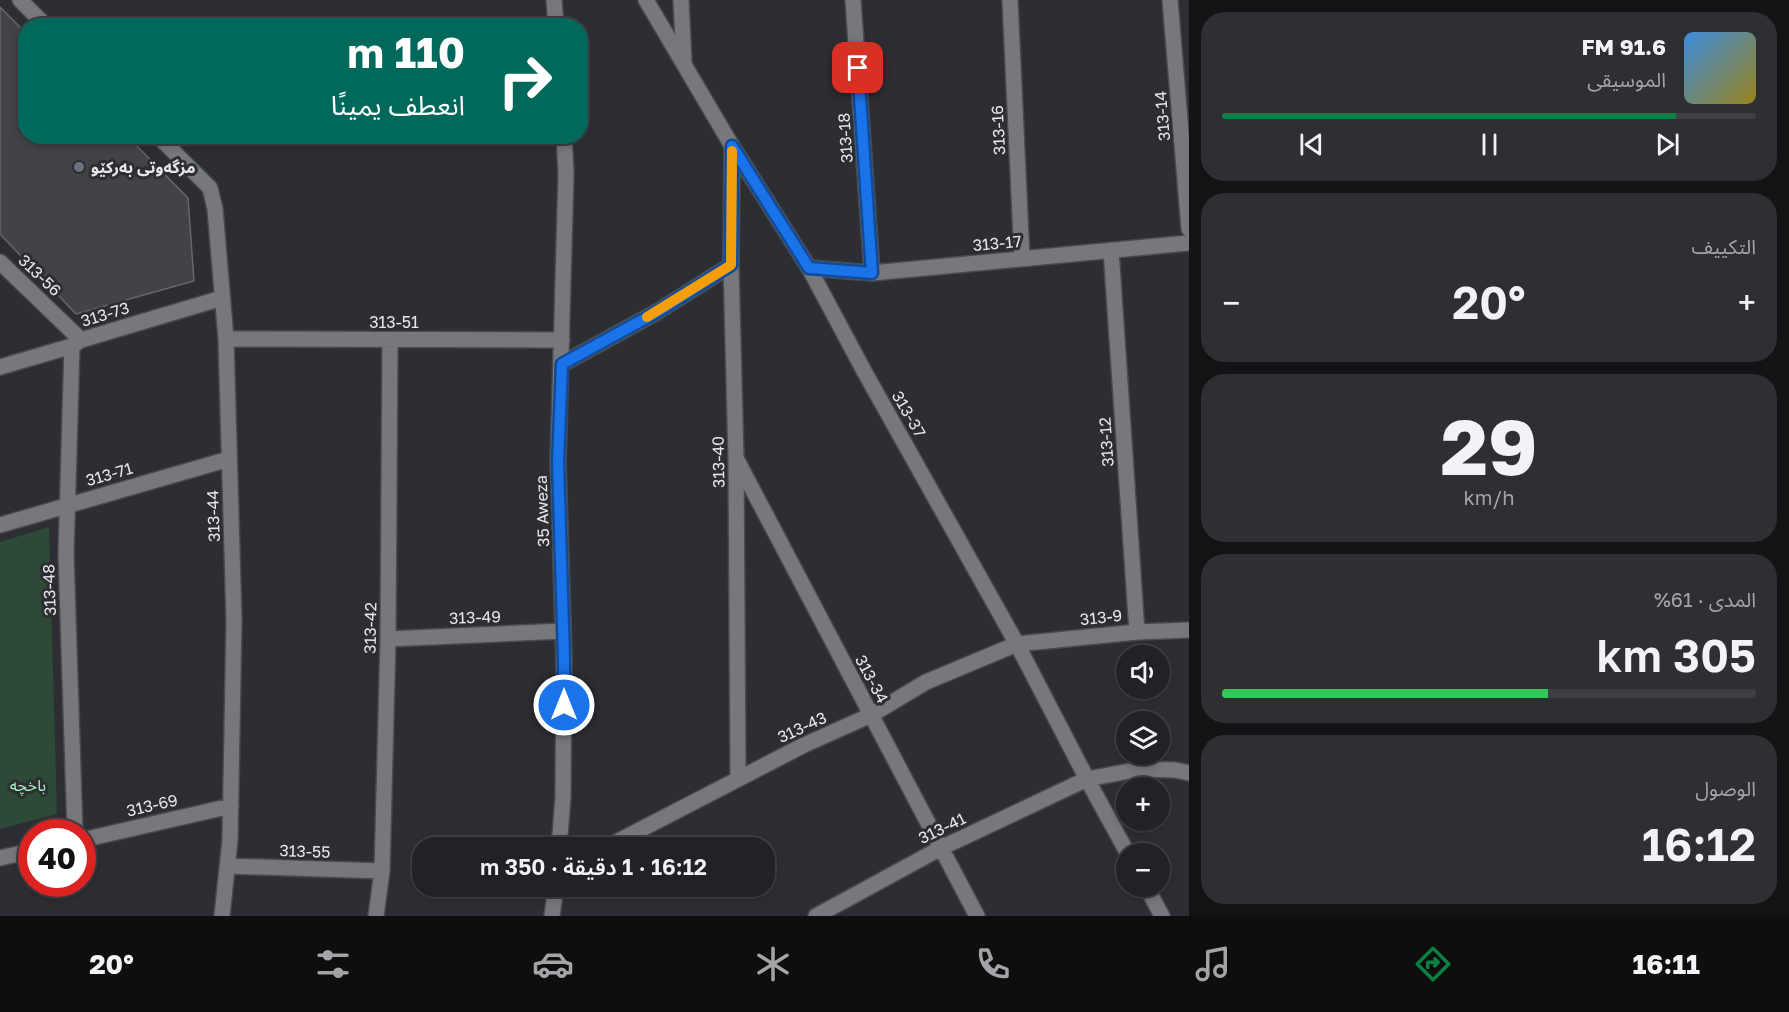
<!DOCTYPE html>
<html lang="ar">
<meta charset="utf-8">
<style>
:root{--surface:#222226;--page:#2e2f32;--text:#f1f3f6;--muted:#a2a4a7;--line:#3f3f43;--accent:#0b8043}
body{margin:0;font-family:"Golos Text","Noto Sans Arabic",sans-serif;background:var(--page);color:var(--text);direction:rtl;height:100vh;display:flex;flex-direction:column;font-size:22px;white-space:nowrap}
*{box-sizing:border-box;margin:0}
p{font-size:20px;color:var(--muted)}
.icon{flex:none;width:33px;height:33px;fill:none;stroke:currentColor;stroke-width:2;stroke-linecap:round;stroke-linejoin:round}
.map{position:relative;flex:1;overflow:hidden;direction:ltr}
.sheet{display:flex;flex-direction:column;gap:12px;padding:12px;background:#131315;width:600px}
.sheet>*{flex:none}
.guide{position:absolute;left:18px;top:18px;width:570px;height:126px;border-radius:24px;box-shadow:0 3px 9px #0003,0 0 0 2px var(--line);direction:rtl;background:#00695c;color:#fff;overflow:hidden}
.fabs{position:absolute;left:1116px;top:645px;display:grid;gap:12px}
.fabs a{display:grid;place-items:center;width:54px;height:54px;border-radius:50%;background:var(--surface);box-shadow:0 3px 9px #0003,0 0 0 2px var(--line);font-size:30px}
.speed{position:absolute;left:18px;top:819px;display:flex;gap:12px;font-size:30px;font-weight:700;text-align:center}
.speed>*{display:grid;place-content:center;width:78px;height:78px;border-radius:50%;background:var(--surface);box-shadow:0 3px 9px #0003,0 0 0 2px var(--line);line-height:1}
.speed .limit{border:9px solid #d22;background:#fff;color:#111}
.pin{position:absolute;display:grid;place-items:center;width:51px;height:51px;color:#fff;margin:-26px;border-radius:12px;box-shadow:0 3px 9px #0006}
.me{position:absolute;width:66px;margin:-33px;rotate:0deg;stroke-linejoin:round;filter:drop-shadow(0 0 4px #0008)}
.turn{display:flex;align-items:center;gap:21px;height:126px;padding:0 24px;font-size:27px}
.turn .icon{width:78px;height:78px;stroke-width:2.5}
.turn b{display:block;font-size:42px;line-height:51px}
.big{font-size:45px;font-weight:600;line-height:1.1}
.sheet .tile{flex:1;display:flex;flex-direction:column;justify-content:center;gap:9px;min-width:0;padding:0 21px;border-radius:24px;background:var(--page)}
.sheet .dial{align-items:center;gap:0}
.dial b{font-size:78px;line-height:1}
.song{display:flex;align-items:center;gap:18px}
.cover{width:72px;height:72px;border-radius:9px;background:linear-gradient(135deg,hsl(210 70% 55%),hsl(50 70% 35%))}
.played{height:6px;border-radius:3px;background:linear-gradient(90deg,var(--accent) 85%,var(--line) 85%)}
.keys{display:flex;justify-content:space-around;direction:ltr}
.heat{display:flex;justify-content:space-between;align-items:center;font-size:33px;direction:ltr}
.charge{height:9px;border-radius:4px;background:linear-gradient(90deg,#34c759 61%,var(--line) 0)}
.trip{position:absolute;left:412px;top:837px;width:363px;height:60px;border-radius:24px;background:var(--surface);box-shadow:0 3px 9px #0003,0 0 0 2px var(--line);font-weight:600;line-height:60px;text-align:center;direction:rtl}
.menu{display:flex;height:96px;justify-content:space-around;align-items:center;background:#0e0e0f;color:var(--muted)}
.menu .icon{width:42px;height:42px}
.menu .selected{color:var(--accent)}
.menu b{font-size:27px;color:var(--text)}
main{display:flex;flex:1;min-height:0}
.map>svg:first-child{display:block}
.green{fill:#2c4a36}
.building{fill:#414347;stroke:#65676c;stroke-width:1.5}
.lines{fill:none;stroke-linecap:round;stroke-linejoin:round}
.street-casing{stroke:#47494c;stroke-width:18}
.secondary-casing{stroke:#47494c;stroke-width:18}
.street{stroke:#76787d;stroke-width:15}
.secondary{stroke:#76787d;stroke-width:15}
.route-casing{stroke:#114b97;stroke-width:15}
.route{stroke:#1a73e8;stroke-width:10}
.slow{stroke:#f59e0b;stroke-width:10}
.worship-dot{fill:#6b7280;stroke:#2d2e33;stroke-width:2}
.labels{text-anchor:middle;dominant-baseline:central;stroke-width:6;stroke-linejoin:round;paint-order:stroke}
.street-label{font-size:16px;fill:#e6e7ea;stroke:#2d2e33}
.poi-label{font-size:16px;font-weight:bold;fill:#e6e7ea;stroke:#2d2e33;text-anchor:start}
.park-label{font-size:16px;fill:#a3f4bd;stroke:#2d2e33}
</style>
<main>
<section class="sheet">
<div class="tile">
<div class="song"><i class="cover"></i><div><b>91.6 FM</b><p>الموسيقى</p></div></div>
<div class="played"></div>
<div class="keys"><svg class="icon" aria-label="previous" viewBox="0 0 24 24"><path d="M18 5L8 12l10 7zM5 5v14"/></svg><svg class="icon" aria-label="pause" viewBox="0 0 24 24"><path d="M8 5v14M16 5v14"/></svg><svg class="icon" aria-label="next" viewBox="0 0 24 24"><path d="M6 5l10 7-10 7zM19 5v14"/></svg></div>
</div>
<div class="tile"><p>التكييف</p>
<div class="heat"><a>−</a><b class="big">20°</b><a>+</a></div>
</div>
<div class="tile dial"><b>29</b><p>km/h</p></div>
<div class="tile"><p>المدى · 61%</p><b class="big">305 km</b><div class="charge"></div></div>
<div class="tile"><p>الوصول</p><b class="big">16:12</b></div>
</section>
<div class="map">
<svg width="1189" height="916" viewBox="0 0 1189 916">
<rect width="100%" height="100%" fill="#2d2e33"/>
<path class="green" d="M49,527l8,287 -57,15v-287z"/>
<path class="building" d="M0,7l26,26v103h101l61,62 6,83 -118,33 -76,-80z"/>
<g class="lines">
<defs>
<path id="street" d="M20,0l26,26
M681,0l3,63
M853,0l19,273
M1010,0l12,259
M1170,0l19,229
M158,136l52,52 5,21 11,130 8,281 -4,220 -8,76
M732,146l-1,119 5,193 2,320
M1111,250l26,382
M0,262l81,78
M809,268l63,5 317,-30
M226,339l336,1
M72,346l-6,209 9,277
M562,364l95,-52 74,-47
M0,367l72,-21 9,-6 141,-42
M737,460l240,456
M0,525l229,-66
M388,639l175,-8
M82,840l149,-34
M605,848l199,-103 67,-30 55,-33 91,-38 120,-12 52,-2
M0,858l32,-7
M227,866l155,5
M376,916l6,-45 6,-232 2,-299
M816,916l125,-68 146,-69 54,-10 34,1 14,3"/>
<path id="secondary" d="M554,0l2,26
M646,0l86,146 77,122 55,103 153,273 70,135 41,75
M559,848l4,-51 1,-138 -6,-196 8,-290 -2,-37
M1146,886l16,30
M552,916l4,-30"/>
</defs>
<use href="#street" class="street-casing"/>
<use href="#secondary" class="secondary-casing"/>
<use href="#street" class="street"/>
<use href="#secondary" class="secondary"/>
</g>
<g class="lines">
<defs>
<path id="route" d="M564,705v-46l-6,-197 4,-98 95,-52 74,-47 1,-119 77,122 63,5 -14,-205"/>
</defs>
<use href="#route" class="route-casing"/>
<use href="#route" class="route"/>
<path class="slow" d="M647,317l84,-52 1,-114"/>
</g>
<circle class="worship-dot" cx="79" cy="167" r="6"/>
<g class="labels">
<g class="street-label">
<text transform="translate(1162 116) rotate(-95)">313-14</text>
<text transform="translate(998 130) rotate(-93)">313-16</text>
<text transform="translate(845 138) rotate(-94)">313-18</text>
<text transform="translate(997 243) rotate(-5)">313-17</text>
<text transform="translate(40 275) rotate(44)">313-56</text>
<text transform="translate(105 314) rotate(-17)">313-73</text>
<text x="394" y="322">313-51</text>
<text transform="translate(909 414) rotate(60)">313-37</text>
<text transform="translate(1106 442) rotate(-94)">313-12</text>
<text transform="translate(718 462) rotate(-91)">313-40</text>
<text transform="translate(109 474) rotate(-16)">313-71</text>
<text transform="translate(542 511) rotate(-92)">35 Aweza</text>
<text transform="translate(213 516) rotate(-92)">313-44</text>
<text transform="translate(49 590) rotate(-92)">313-48</text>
<text transform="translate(475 617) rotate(-2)">313-49</text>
<text transform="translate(1101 617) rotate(-6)">313-9</text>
<text transform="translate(370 628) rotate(-89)">313-42</text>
<text transform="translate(872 679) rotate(62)">313-34</text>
<text transform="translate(802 727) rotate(-25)">313-43</text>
<text transform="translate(152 805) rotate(-13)">313-69</text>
<text transform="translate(942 828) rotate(-26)">313-41</text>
<text transform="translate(305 851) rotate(2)">313-55</text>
</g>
<g class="poi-label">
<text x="91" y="167">مزگەوتی بەرکێو</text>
</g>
<g class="park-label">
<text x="28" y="785">باخچە</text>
</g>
</g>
</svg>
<div class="fabs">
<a><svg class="icon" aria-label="sound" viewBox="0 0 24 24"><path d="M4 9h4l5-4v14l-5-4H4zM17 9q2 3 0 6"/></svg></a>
<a><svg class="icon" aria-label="layers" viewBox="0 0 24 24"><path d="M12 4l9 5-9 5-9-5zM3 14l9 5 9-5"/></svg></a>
<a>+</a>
<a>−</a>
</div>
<div class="speed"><div class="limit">40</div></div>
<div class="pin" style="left:858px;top:68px;background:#d93025"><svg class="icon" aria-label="arrive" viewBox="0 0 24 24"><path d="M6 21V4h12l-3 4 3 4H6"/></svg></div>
<svg class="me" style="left:564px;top:705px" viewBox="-20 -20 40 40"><circle r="17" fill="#1a73e8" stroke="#fff" stroke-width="3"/><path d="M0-11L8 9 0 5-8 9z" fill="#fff"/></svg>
<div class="trip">16:12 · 1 دقيقة · 350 m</div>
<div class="guide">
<div class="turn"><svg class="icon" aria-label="right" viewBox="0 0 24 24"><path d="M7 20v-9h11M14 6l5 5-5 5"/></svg><div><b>110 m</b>انعطف يمينًا</div></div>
</div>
</div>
</main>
<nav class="menu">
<b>16:11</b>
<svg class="icon selected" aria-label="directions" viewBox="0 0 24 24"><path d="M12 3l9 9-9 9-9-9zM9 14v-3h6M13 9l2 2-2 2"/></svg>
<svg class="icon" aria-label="music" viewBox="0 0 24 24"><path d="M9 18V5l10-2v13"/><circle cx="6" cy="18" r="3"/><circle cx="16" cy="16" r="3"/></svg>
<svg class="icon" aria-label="phone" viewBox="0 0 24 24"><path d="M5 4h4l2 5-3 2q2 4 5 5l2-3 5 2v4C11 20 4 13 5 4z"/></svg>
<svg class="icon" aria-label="climate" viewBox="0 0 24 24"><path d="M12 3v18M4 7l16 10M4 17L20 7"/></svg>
<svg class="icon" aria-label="car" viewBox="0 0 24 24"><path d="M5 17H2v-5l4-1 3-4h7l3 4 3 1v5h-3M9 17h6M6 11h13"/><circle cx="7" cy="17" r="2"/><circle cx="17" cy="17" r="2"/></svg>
<svg class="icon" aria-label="filters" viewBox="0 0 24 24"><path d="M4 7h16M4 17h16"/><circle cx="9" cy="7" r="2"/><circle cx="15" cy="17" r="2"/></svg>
<b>20°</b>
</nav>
